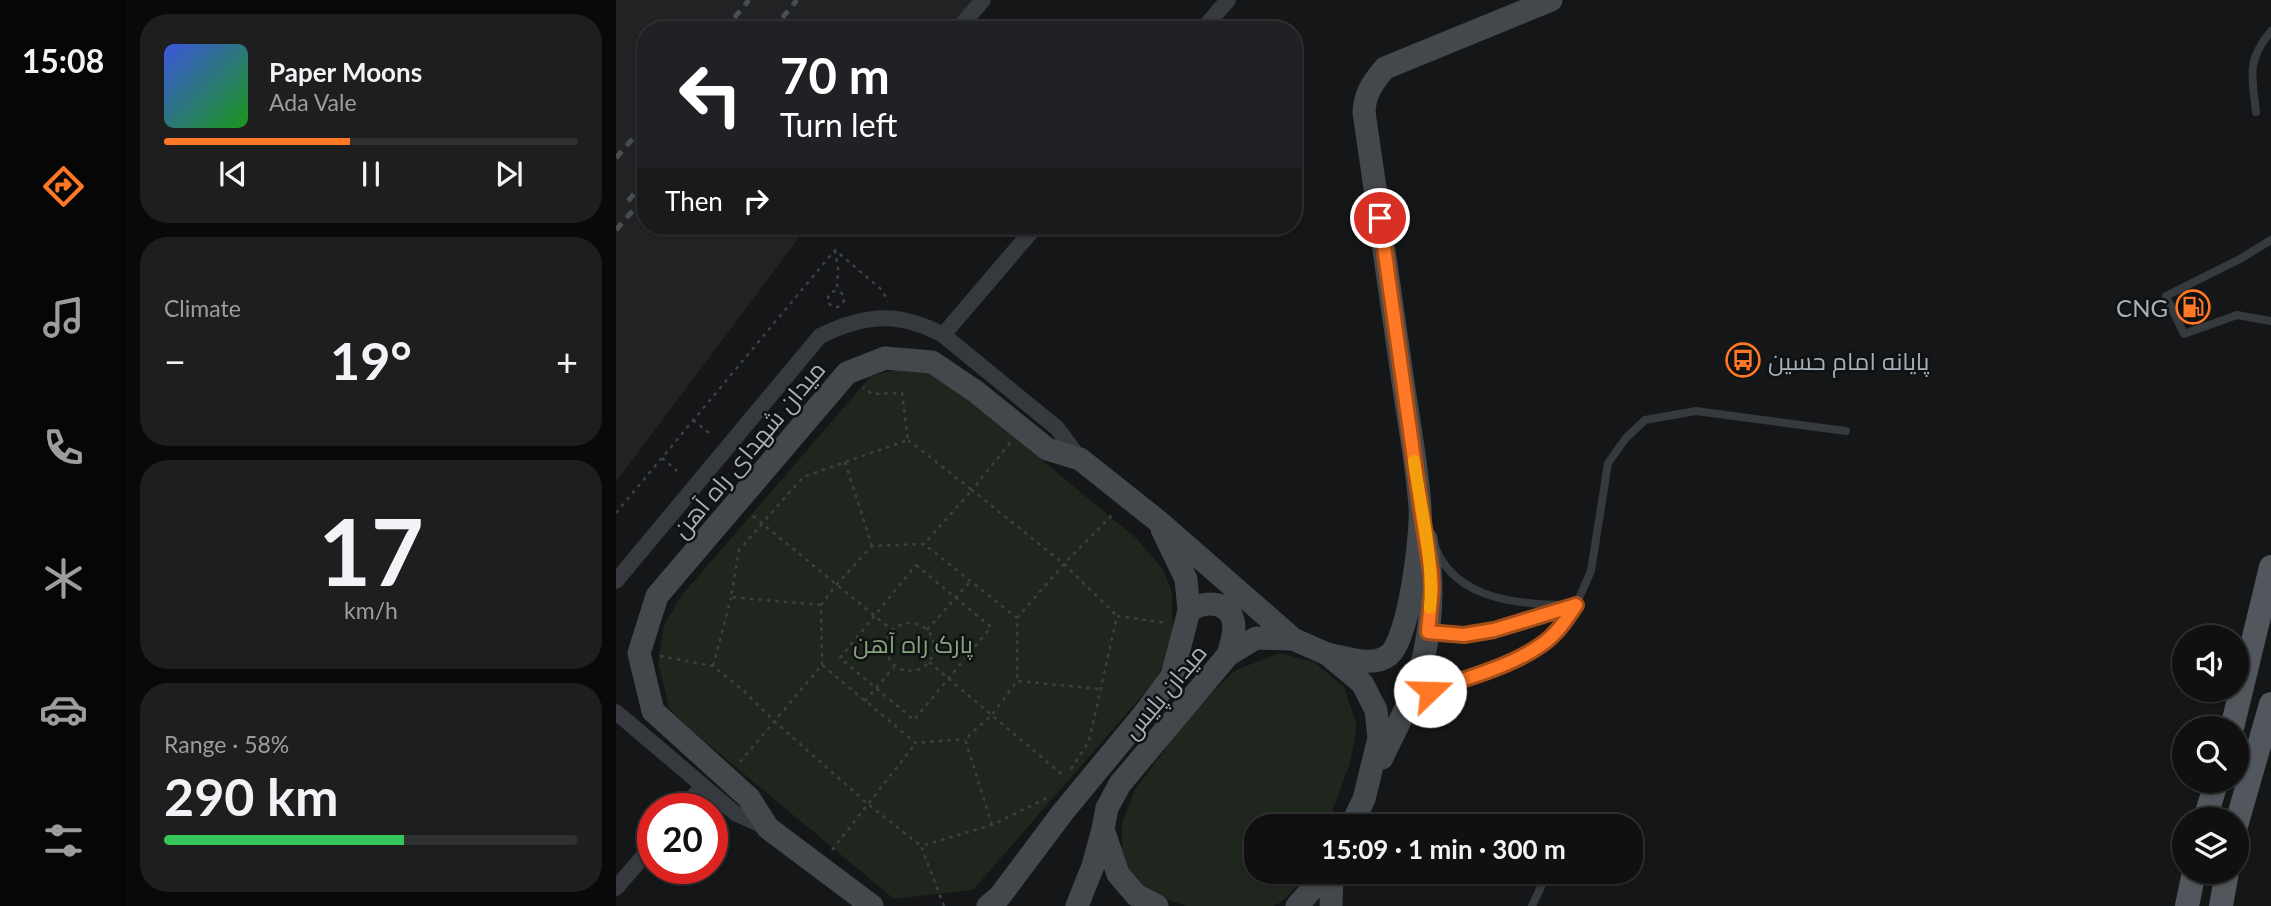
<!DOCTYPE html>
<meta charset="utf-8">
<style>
:root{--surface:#101011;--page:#1e1e1f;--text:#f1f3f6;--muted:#9c9d9f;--line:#303031;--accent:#ff7825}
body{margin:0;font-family:Lato,Cairo,sans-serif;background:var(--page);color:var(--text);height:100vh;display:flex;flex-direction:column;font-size:26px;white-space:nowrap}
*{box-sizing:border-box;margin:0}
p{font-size:23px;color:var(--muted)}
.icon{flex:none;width:38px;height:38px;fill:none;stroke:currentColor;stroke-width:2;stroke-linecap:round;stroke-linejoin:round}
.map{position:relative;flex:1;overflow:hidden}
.details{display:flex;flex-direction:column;gap:14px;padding:14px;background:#090909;width:490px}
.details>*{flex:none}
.top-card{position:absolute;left:21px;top:21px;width:665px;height:214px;border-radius:28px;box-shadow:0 2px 5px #0004,0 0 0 2px var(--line);background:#202124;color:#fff;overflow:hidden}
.controls{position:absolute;left:1556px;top:625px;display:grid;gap:14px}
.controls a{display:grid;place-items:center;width:77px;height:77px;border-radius:50%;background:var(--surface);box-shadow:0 2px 5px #0004,0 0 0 2px var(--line);font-size:35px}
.speed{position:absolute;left:21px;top:793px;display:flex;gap:14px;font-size:35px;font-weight:700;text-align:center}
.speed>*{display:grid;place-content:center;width:91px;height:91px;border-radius:50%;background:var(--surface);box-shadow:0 2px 5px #0004,0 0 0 2px var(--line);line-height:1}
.speed .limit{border:10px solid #d22;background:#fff;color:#111}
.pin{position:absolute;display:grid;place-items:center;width:60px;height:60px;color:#fff;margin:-30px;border:4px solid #fff;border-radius:50%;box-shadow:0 2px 7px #0007}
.me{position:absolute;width:77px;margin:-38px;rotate:69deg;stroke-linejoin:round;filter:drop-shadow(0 0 5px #0008)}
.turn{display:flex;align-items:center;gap:24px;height:147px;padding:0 28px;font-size:32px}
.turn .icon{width:91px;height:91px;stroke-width:2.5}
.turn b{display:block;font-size:49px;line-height:60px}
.then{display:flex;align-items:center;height:66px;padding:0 28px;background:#0003;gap:14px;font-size:26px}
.big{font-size:52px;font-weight:700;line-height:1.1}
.details .card{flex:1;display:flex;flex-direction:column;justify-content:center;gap:10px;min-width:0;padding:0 24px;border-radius:28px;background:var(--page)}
.details .dial{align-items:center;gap:0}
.dial b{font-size:91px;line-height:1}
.song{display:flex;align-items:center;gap:21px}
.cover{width:84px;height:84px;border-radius:10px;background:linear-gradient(135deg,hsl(230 70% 55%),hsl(120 70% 35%))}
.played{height:7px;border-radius:4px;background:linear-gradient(90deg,var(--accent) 45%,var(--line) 45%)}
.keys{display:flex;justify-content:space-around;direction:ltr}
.heat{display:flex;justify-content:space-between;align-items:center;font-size:38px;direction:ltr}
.charge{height:10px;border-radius:5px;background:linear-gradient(90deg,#34c759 58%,var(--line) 0)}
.trip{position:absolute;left:628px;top:814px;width:399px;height:70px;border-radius:28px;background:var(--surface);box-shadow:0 2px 5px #0004,0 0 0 2px var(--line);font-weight:700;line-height:70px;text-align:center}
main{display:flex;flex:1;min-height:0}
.tabs{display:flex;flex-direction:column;width:126px;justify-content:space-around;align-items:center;background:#060607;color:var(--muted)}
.tabs .icon{width:49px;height:49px}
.tabs .on{color:var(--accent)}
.tabs b{font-size:32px;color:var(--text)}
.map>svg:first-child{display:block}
.built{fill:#212224}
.green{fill:#1e261d}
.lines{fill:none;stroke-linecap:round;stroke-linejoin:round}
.path{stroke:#3c4044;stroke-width:2.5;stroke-dasharray:3.5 5;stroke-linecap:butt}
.lane{stroke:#36393d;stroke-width:8}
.street{stroke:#36393d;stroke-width:16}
.secondary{stroke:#43484d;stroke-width:23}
.primary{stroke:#51575c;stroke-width:24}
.rail{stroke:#484d52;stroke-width:5;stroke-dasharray:9 7;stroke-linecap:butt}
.route-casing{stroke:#a64e18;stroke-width:18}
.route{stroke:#ff7825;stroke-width:12}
.slow{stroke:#f59e0b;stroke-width:12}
.labels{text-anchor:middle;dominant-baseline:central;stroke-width:5;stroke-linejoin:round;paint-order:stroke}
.poi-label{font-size:24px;fill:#a6b1b9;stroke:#101112;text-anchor:end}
.street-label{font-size:24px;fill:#a6b1b9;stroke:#101112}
.park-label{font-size:24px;fill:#84a57b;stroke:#101112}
</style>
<main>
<nav class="tabs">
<b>15:08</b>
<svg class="icon on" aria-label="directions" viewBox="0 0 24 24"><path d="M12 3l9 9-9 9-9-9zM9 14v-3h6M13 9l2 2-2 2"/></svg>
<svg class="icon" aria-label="music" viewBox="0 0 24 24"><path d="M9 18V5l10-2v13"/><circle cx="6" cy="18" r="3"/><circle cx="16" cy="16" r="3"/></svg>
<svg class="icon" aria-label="phone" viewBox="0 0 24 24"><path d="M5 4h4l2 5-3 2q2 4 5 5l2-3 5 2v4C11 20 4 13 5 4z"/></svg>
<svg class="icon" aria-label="climate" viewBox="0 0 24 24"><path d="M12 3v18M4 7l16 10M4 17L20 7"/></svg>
<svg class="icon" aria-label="car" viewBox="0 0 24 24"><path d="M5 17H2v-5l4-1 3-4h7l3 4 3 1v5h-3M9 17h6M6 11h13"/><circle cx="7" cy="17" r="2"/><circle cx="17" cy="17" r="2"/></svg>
<svg class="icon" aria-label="filters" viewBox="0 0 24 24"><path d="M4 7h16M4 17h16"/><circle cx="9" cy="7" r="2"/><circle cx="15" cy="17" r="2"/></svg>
</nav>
<section class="details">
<div class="card">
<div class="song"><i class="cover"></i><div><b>Paper Moons</b><p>Ada Vale</p></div></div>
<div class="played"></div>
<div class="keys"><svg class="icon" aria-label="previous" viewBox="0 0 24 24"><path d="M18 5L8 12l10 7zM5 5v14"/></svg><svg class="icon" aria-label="pause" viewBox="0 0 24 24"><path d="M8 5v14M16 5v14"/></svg><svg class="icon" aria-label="next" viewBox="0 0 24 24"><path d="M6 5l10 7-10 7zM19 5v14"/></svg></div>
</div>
<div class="card"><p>Climate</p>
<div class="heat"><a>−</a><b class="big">19°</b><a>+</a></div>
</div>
<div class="card dial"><b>17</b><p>km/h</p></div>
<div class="card"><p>Range · 58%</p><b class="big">290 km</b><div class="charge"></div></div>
</section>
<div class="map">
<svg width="1655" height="906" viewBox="0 0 1655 906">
<rect width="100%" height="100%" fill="#151617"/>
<path class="built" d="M0,0h365l-25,30h-310v196h162l-192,256z"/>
<path class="green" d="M283,369l34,5 27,18 177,147 26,30 9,24 1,57 -18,31 -182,209 -79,9 -203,-169 -22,-22 -11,-45 6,-38 17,-29 190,-220z
M663,653l35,9 30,25 13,38 -7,38 -23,63h-71v46h50c-6,11 -20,30 -33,34h-87l-41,-15 -23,-30v-38l12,-32 57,-77 43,-43z"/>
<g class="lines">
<path class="path" d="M219,250l3,19 -1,22
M212 299a8 8 0 1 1 16 0a8 8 0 1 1-16 0Z
M77,420l16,13
M292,440l64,50 -48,54
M394,443l-38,47 92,74 53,52
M46,458l15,13
M229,462l27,84
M0,513l219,-263 47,40 6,12
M137,516l139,114
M300,565l75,62 -77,93 -74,-62z
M205,605l-90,-8 8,-47 64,-73 105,-37 -6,-47 -30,1 -9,-7
M401,618l47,-54 50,-51
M270 647a24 24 0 1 1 48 0a24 24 0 1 1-48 0Z
M311,630l42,-47
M44,656l53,10 31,25 30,30 94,83 53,42
M313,662l136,115
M206,665l-1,-60 16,-21 35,-38 52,-2 93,74v63
M97,666l18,-68
M249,701l29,-34
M124,762l82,-97 94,78 49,-4
M455,769l18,-28 28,-125 49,7
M376,825l-27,-86 26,-23 26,-35 83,8
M216,850l84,-107
M328,906l-23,-60 71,-21 55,-27"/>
<path class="lane" d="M1640,112c-4,-36 -10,-51 15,-81
M1655,240l-31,19 -74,37 18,38 53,-19 34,6
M820,549c22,54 91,56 140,56
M813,632l35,2 30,-4 73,-22
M800,697l103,-39 22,-13 22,-19 13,-21 15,-34 17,-108 18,-25 19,-18 51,-9 150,20
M916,906l16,-34"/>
<path class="street" d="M341,30l26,-30
M586,30l26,-30
M327,335l93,-109
M0,581l204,-245c45,-22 79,-25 123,-1l114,93 23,31
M0,712l119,101 33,15
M68,808l18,-21
M0,888l37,-43"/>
<path class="secondary" d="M546,529l24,50 3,32
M711,654c17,3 46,14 62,1 20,-16 33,-121 31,-148 -3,-44 -12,-88 -18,-132 -13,-88 -25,-176 -38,-263 1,-19 9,-30 21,-44l166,-68
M766,758c13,-29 31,-59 39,-90 11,-42 13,-87 5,-129
M256,906l-104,-78 -19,-30 -96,-87 -14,-58 18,-57 190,-223 38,-15 47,4 43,29 72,58 33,10 78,62 135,118
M372,906l12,-10 63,-84 81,-98 28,-38 17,-65c14,-9 38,-12 44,9 3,11 -2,24 -5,35
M461,906l16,-40 10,-37
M541,906l-21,-11 -18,-21 -15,-45 4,-21 13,-24 108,-129 28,-17 37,1 34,15 35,29 14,27 3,28 -15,61 -13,27
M681,906l30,-34
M715,906l1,-34"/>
<path class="primary" d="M1616,728l39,-161
M1589,819l12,-39
M1620,826l35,-122
M1571,906l7,-34
M1605,906l6,-34"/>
<path class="rail" d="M108,30l25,-30
M156,30l25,-30
M0,158l30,-35
M12,201l18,-21
M0,230l30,-35"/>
</g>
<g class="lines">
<defs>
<path id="route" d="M764,218l41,291 10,63 1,16 -4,44 36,3 30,-5 82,-25c-10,15 -20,30 -35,40 -31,22 -76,33 -111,46"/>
</defs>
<use href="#route" class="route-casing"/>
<use href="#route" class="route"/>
<path class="slow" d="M798,461c7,49 20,98 16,147"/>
</g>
<defs>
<symbol id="fuel-ring" viewBox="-11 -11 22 22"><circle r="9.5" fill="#101112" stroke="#ff7825" stroke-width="1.5"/><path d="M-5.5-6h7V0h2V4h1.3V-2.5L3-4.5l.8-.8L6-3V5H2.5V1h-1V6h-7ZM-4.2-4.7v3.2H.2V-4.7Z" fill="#ff7825"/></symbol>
<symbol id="bus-ring" viewBox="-11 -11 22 22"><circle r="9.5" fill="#101112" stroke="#ff7825" stroke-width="1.5"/><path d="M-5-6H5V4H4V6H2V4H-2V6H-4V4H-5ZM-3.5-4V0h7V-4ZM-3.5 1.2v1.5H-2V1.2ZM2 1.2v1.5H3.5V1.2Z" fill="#ff7825"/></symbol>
</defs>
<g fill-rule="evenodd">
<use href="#fuel-ring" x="1558" y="288" width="38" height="38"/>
<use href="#bus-ring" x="1108" y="341" width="38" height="38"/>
</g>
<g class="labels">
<g class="poi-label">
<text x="1552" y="307">CNG</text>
<text x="1152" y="360" text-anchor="start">پایانه امام حسین</text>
</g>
<g class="street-label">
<text transform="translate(132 449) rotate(-50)">میدان شهدای راه آهن</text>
<text transform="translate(548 691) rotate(-50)">میدان پلیس</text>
</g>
<g class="park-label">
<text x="297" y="643">پارک راه آهن</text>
</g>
</g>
</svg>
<div class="controls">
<a><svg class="icon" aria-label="sound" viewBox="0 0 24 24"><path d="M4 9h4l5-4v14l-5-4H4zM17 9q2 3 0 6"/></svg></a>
<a><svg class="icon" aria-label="search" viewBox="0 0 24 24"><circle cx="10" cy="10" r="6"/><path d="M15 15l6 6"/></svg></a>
<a><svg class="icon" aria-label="layers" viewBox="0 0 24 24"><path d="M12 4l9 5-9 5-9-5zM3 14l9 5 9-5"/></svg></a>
</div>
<div class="speed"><div class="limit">20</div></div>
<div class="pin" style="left:764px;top:218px;background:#d93025"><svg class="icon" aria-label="arrive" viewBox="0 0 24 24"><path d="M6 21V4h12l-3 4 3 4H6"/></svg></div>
<svg class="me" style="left:814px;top:691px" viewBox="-20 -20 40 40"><circle r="19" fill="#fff"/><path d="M0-13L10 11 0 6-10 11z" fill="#ff7825"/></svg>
<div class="trip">15:09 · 1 min · 300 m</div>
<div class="top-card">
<div class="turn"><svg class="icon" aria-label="left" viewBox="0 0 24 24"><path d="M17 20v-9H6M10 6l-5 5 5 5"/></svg><div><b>70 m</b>Turn left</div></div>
<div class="then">Then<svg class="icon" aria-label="right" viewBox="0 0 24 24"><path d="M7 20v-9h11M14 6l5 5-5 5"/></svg></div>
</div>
</div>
</main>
